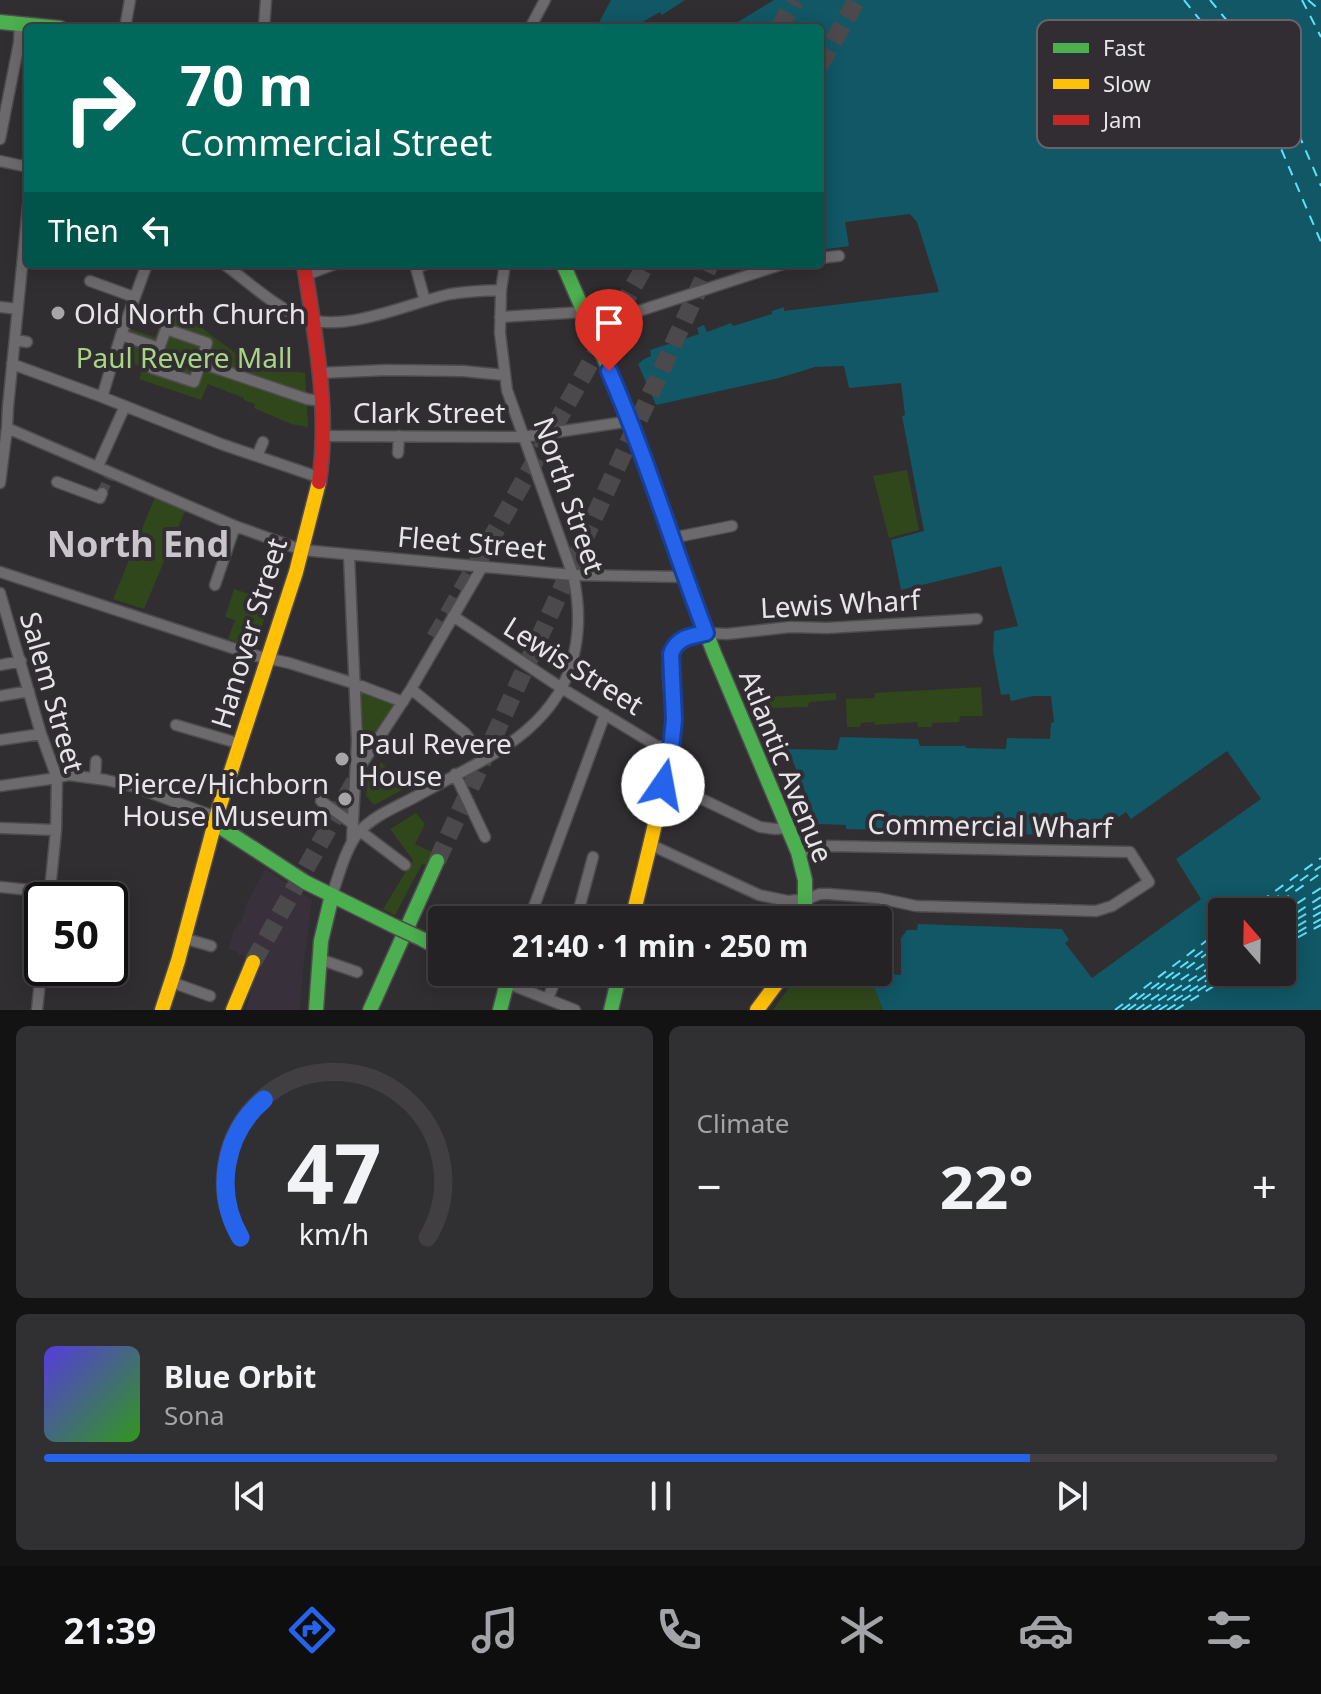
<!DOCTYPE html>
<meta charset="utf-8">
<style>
:root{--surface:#242225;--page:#302f32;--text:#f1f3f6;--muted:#a3a4a7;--line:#413f42;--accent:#2563eb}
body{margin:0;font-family:"Noto Sans",sans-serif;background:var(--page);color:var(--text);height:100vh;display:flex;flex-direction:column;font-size:30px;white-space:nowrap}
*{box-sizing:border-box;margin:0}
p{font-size:26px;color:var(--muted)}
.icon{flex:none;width:44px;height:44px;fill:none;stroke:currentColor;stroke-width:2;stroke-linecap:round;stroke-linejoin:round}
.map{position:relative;height:1010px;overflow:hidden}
.panel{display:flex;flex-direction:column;gap:16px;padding:16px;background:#141314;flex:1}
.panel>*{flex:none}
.banner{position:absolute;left:24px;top:24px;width:800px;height:244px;border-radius:8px;box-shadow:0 4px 20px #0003,0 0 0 2px var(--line);background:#00695c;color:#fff;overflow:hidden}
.needle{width:52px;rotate:340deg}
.buttons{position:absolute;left:1208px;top:898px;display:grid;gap:16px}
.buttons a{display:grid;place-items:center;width:88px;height:88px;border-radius:8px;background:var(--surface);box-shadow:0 4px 20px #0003,0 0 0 2px var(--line);font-size:40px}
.speed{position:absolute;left:24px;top:882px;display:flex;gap:16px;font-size:40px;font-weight:700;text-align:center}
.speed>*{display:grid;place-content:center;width:104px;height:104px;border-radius:50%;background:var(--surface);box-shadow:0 4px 20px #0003,0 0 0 2px var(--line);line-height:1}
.speed .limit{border:4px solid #111;border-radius:12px;background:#fff;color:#111}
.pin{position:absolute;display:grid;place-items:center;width:68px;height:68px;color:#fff;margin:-82px -34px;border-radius:50% 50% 50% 0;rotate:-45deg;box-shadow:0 0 8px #0007}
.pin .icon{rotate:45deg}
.me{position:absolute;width:88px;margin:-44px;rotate:12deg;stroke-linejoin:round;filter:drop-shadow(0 0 6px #0008)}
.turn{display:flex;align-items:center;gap:28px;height:168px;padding:0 24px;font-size:36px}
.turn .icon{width:104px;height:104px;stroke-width:2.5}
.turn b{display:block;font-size:56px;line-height:68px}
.then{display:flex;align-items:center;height:76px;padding:0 24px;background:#0003;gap:16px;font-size:30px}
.big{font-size:60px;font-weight:700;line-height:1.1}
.panel .tile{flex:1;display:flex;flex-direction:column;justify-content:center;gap:12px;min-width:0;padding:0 28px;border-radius:12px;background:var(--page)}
.panel .dial{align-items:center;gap:0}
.dial svg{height:208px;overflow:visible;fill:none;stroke:var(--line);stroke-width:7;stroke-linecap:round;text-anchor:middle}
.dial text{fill:var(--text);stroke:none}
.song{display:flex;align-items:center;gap:24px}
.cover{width:96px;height:96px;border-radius:12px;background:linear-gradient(135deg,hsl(250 70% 55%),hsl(110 70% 35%))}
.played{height:8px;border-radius:4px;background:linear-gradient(90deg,var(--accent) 80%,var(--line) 80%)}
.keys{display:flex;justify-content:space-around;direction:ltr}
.heat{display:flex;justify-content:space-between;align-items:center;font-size:44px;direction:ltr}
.panel .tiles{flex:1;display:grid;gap:16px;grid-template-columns:1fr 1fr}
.tile:last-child{grid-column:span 2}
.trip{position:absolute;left:428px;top:906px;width:464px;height:80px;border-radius:8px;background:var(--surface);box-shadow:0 4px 20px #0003,0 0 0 2px var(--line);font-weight:700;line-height:80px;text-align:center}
.tabs{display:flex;height:128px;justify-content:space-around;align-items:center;background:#0e0e0f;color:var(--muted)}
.tabs .icon{width:56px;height:56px}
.tabs .on{color:var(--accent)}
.tabs b{font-size:36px;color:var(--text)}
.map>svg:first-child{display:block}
.built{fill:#38313b}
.green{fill:#30471b}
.water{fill:#115765;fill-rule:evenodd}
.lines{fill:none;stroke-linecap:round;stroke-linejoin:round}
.ferry{stroke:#5de0fe;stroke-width:2;stroke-dasharray:10 8;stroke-linecap:butt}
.street-tunnel{stroke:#4b494c;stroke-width:10;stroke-dasharray:10 5;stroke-linecap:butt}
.highway-tunnel{stroke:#4b494c;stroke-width:18;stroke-dasharray:18 9;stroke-linecap:butt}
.street-casing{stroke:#4e4c4e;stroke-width:13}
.fast-casing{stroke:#4e4c4e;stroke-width:17}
.slow-casing{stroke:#4e4c4e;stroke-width:17}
.jam-casing{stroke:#4e4c4e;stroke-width:17}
.street{stroke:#6c6a6c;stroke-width:10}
.fast{stroke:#4caf50;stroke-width:14}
.slow{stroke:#ffc107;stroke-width:14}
.jam{stroke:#c62828;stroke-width:14}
.fast-bridge-casing{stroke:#4e4c4e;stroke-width:17;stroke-linecap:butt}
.fast-bridge{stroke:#4caf50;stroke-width:14}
.route-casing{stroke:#184099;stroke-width:20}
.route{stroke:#2563eb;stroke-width:14}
.poi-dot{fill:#a7a5a8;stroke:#312d32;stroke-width:3}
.labels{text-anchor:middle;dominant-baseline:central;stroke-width:8;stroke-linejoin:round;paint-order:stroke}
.poi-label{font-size:28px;fill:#e7e5e8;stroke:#312d32;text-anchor:start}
.park-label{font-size:28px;fill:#a7d683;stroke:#312d32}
.street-label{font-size:28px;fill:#e7e5e8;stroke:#312d32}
.district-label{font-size:36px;font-weight:bold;fill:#cac5cc;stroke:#312d32}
.key{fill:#312d32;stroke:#686469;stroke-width:2}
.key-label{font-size:22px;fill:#e7e5e8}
</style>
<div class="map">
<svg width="1321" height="1010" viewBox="0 0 1321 1010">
<rect width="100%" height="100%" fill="#302e31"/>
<path class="built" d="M265,869l47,31 -9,70 -3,40h-54l14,-50 -22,-6v-2l-9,-3 5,-20 7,-7 6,-19z"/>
<path class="green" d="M167,309l23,10 53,40 39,11 23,3 3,54 -17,-3 -37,-16 1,-4 -11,-4v-2l-36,-14 -7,16 -62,-21 4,-12 -21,-7 8,-31 25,8z
M907,470l12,60 -30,8 -16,-62z
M155,497l30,14 -41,98 -31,-10z
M234,589l36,12 -15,47 -27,-9 7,-19 -10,-3z
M356,679l49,20 -49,74z
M981,687l2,29h-23l-1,6 -27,1v4h-14l-1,-5 -42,3 -1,-3 -13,1 -1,4h-13l-1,-28 28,-1 1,-5z
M836,693v7l-27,2 -1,5 -36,1 -5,-11z
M381,762l25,26 -32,17 -8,-9 2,-18z
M416,813l9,11 -10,20 17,8 -5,13 -5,-1 -27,51 -12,-6 30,-49 -23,-31z
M800,972h68l15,38h-110z"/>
<path class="water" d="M611,0h74l-23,15 -2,-3 -28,16h-36z
M774,0h547v1010h-438l-15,-38 33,3v-37l6,-8h10l1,-6 144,5 7,11 -4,3 27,35 109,-79 -25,-40 85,-60 -34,-48 -96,68 -5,-7 -36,24 -244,-7v-4l-28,-1 -30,-75 49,1 3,-13 78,2 2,7h45l1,2 40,1 1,-11 43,1 1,-16 3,-1 -3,-26h-18l-22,5 -2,-7 -8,1 -8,-44 1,-20 24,-5 -17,-60 -100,24 -10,-50 33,-9 -22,-115 3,-1 -4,-32 -52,5 -5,-22 -29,1 -36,11 -123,27 -18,-41 6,-5 7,-3 -1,-6 49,-16 -2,-6 7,-3 3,7 24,-9 2,3 39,-12v-3l12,-4v4l155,-19 -22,-70 -7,-8 -65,8 4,24 -29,4v-222h-92zM1222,912h60v60h-60z"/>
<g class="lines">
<path class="ferry" d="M1184,0l71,88 66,154
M1210,0l65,79 46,107
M1302,0l19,37
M1308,0l13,11
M1246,912l75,-54
M1256,912l65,-46
M1266,912l55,-39
M1282,913l39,-25
M1282,922l39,-25
M1282,928l39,-23
M1282,935l39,-23
M1282,941l39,-22
M1282,946l39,-21
M1115,1010l107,-81
M1122,1010l100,-73
M1128,1010l94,-67
M1136,1010l86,-58
M1143,1010l79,-50
M1152,1010l70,-45
M1159,1010l63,-39
M1167,1010l61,-38
M1175,1010l62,-38"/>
<path class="street-tunnel" d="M102,493l9,-21"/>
<path class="highway-tunnel" d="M779,28l16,-28
M820,65l37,-65
M435,638l211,-374
M437,861l273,-597
M253,962l107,-190"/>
<defs>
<path id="street" d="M125,28l5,-28
M264,28l2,-28
M530,28l15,-28
M0,139l19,-96 1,-20
M0,161l28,6
M820,258l19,-2
M224,264c23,17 50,42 76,53 43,17 104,-12 146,-22 18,-4 37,-4 55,-5
M306,275l29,-11
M90,281l44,16
M425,301l-9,-33 10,-4
M0,307l18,2
M500,317l84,-5
M590,327l193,-63
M166,329l41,14 -13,39 -42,-14z
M121,335l38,13
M15,340l12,2
M201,363l106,36 14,2
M12,364l90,33 119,47 100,34
M319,373l68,-3 76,1 41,4
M102,397l19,-62 26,-71
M7,428l228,98 67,24 271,25 112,2
M323,436l200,1 108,-16
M398,453l1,-17
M257,456l6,-14
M98,466l27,-60
M57,482l43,16 2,-5
M0,483l7,-55 1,-21 20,-201
M672,538l60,-12
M349,556l8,185 -5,100
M0,572l257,84 32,7 67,21
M215,585l20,-59
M0,593l41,141 16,44 -1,52 -7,70
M453,616l110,73 94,57 14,2
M706,633l21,1 63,-7 37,1 150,-9
M0,665l21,-4
M361,686l42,16
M411,689l54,44 20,25
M0,696l29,-5
M176,725l65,19
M0,740l41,-6
M358,770l53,-81 71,-122
M455,774l30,63
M95,778l1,-17
M663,785l22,6 75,36 15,2 13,-1
M0,786l50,-7 19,-4 37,5 26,6 84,31
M321,801l32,23
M0,828l56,2
M360,831l45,34
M649,844l110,51 29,6 19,-2 13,-5h9l49,4 38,8 180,5 16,-5 37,-24 -19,-30 -301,-6 -31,6
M0,887l50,5
M332,895c7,-20 13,-45 26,-62 15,-17 38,-26 57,-36 64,-36 142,-64 159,-143 6,-26 5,-53 -1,-79l-66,-185 -7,-57 1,-43 4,-26
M529,920l76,-206
M576,920l17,-63
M183,938l28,8
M319,959l38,13
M510,972l-3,11 68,27
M171,982l39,14
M548,999l10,-27
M37,1010l5,-48"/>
<path id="fast" d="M0,22l60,6
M563,264l66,151 56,162 29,76 84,199 7,28v40
M214,823l91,59 89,44
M422,939l20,11
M486,972l21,11 -7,27
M316,1010l5,-69 11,-46
M370,1010l67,-149
M611,1010l9,-38"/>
<path id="slow" d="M632,920c10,-44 22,-88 31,-132 5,-22 11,-45 11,-67 0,-20 -9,-56 0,-73 6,-12 21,-13 32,-15
M162,1010l16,-49 40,-150 78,-239 23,-90
M233,1010l20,-48
M757,1010l28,-38"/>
<path id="jam" d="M304,264c11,71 26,146 15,218"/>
</defs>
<use href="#street" class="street-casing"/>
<use href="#fast" class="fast-casing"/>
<use href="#slow" class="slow-casing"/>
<use href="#jam" class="jam-casing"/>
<use href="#street" class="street"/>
<use href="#fast" class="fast"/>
<use href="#slow" class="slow"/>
<use href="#jam" class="jam"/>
<defs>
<path id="fast-bridge" d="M394,926l28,13"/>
</defs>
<use href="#fast-bridge" class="fast-bridge-casing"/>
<use href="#fast-bridge" class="fast-bridge"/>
</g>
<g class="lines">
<defs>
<path id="route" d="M609,371c37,85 64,175 97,262 -15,3 -29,4 -35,21l3,66 -3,28 -8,37"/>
</defs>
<use href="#route" class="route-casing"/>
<use href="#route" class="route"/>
</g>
<g class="poi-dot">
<circle cx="58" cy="313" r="8"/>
<circle cx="342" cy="759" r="8"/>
<circle cx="345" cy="799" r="8"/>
</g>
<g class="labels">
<g class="poi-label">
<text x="74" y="313">Old North Church</text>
<text x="358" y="743">Paul Revere<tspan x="358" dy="32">House</tspan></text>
<text x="329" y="783" text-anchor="end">Pierce/Hichborn<tspan x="329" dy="32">House Museum</tspan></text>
</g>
<g class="park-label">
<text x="184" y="357">Paul Revere Mall</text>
</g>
<g class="street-label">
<text x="429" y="412">Clark Street</text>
<text transform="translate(570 495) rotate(71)">North Street</text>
<text transform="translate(472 542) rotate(5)">Fleet Street</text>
<text transform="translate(840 603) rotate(-3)">Lewis Wharf</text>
<text transform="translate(248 633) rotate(-73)">Hanover Street</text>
<text transform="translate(574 665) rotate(32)">Lewis Street</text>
<text transform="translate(53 692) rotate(74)">Salem Street</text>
<text transform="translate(787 766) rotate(68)">Atlantic Avenue</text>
<text transform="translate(990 825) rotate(1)">Commercial Wharf</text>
</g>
<g class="district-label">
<text x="138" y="543">North End</text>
</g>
</g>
<rect x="1037" y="20" width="264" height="128" rx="12" class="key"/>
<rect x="1053" y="43" width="36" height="10" fill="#4caf50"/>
<rect x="1053" y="79" width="36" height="10" fill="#ffc107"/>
<rect x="1053" y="115" width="36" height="10" fill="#c62828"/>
<g class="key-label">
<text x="1103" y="56">Fast</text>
<text x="1103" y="92">Slow</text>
<text x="1103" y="128">Jam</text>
</g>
</svg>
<div class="buttons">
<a><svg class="needle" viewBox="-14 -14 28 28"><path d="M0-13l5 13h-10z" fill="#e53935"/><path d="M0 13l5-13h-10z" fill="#a3a4a7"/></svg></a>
</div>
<div class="speed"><div class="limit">50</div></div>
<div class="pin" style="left:609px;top:371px;background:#d93025"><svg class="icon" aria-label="arrive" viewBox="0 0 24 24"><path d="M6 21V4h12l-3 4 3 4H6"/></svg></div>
<svg class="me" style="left:663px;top:785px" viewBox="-20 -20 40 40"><circle r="19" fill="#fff"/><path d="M0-13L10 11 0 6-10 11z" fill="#2563eb"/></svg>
<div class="trip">21:40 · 1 min · 250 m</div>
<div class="banner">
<div class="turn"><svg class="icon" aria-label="right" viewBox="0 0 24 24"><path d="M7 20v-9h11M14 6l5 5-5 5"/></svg><div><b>70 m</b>Commercial Street</div></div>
<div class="then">Then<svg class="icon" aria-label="left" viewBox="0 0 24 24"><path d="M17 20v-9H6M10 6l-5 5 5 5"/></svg></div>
</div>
</div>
<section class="panel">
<div class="tiles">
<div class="tile dial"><svg viewBox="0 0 100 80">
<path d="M14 69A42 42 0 1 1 86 69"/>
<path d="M14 69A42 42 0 0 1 23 16" stroke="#2563eb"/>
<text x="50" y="56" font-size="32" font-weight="700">47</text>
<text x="50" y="72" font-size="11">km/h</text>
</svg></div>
<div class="tile"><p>Climate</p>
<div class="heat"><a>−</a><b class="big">22°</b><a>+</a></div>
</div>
<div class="tile">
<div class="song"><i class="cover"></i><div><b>Blue Orbit</b><p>Sona</p></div></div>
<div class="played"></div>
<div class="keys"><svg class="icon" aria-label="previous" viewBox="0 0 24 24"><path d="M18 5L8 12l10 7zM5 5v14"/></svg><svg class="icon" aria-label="pause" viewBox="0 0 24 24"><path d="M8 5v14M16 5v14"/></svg><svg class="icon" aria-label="next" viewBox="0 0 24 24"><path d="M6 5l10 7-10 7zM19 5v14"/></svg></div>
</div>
</div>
</section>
<nav class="tabs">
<b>21:39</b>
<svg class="icon on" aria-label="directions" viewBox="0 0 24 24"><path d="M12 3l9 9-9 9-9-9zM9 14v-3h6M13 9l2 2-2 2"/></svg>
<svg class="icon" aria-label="music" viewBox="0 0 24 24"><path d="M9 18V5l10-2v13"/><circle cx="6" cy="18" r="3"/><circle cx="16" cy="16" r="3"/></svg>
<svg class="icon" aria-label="phone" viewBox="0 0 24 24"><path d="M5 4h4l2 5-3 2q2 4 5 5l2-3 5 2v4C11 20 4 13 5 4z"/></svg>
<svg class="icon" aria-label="climate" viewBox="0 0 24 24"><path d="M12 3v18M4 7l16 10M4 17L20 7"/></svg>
<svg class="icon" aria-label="car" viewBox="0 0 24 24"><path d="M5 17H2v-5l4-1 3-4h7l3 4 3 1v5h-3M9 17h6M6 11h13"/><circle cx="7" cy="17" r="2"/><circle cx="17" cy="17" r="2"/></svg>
<svg class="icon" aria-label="filters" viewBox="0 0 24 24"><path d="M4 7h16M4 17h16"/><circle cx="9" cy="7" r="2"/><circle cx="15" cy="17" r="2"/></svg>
</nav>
